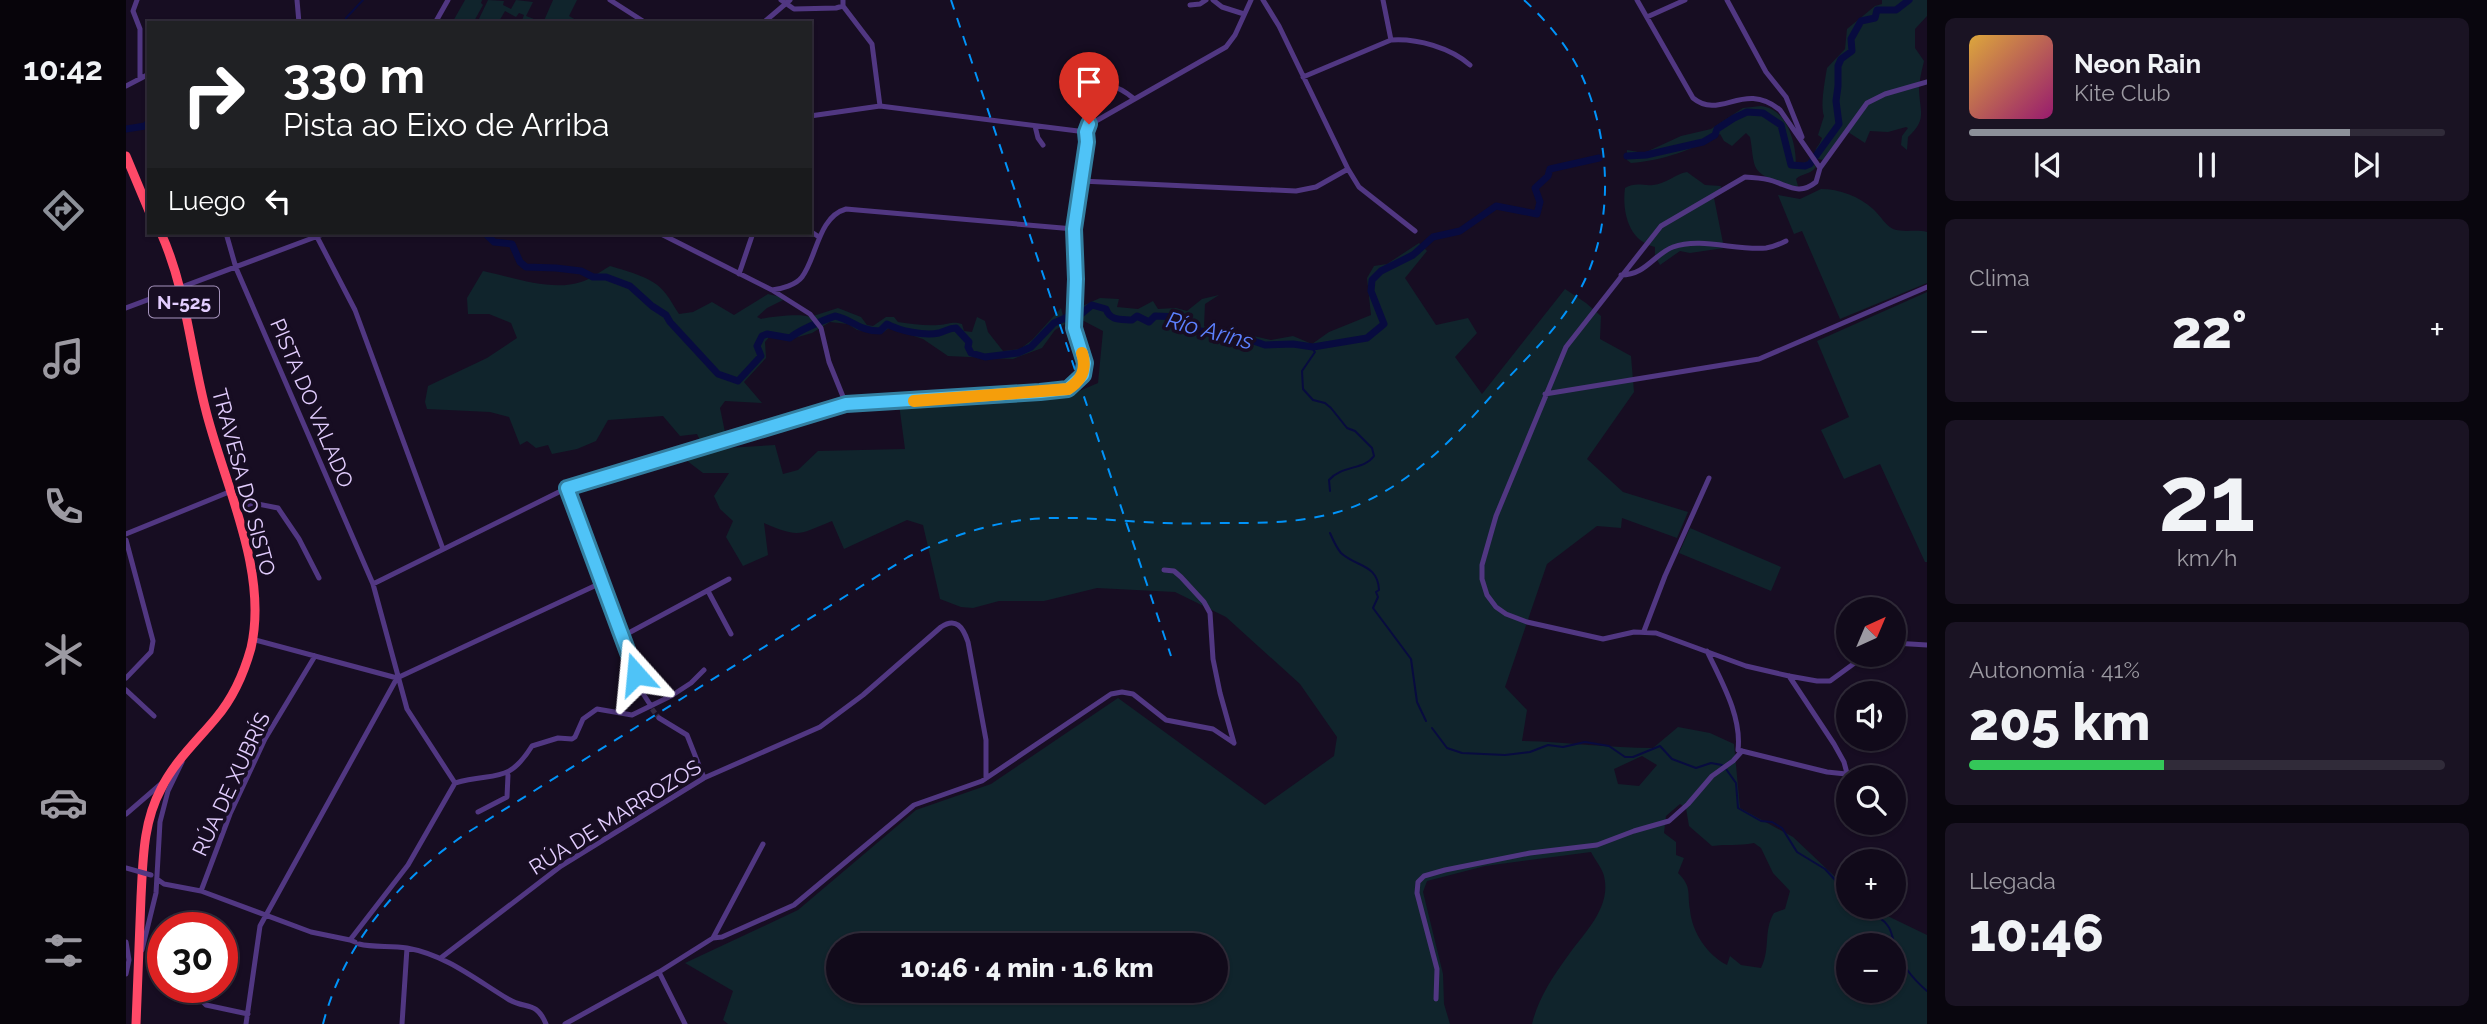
<!DOCTYPE html>
<html lang="es">
<meta charset="utf-8">
<style>
:root{--surface:#110a1a;--page:#1a1323;--text:#f1f3f6;--muted:#9c9aa2;--line:#302b39;--accent:#8c9099}
body{margin:0;font-family:Raleway,sans-serif;background:var(--page);color:var(--text);height:100vh;display:flex;flex-direction:column;font-size:26px;white-space:nowrap}
*{box-sizing:border-box;margin:0}
p{font-size:23px;color:var(--muted)}
.icon{flex:none;width:38px;height:38px;fill:none;stroke:currentColor;stroke-width:2;stroke-linecap:round;stroke-linejoin:round}
.map{position:relative;flex:1;overflow:hidden}
.drawer{display:flex;flex-direction:column;gap:18px;padding:18px;background:#09060e;width:560px}
.drawer>*{flex:none}
.hud{position:absolute;left:21px;top:21px;width:665px;height:214px;border-radius:0px;box-shadow:0 2px 5px #0004,0 0 0 2px var(--line);background:#202124;color:#fff;overflow:hidden}
.needle{width:46px;rotate:44deg}
.tools{position:absolute;left:1710px;top:597px;display:grid;gap:14px}
.tools a{display:grid;place-items:center;width:70px;height:70px;border-radius:50%;background:var(--surface);box-shadow:0 2px 5px #0004,0 0 0 2px var(--line);font-size:35px}
.speed{position:absolute;left:21px;top:912px;display:flex;gap:14px;font-size:35px;font-weight:700;text-align:center}
.speed>*{display:grid;place-content:center;width:91px;height:91px;border-radius:50%;background:var(--surface);box-shadow:0 2px 5px #0004,0 0 0 2px var(--line);line-height:1}
.speed .limit{border:10px solid #d22;background:#fff;color:#111}
.pin{position:absolute;display:grid;place-items:center;width:60px;height:60px;color:#fff;margin:-72px -30px;border-radius:50% 50% 50% 0;rotate:-45deg;box-shadow:0 0 7px #0007}
.pin .icon{rotate:45deg}
.me{position:absolute;width:77px;margin:-38px;rotate:342deg;stroke-linejoin:round;filter:drop-shadow(0 0 5px #0008)}
.turn{display:flex;align-items:center;gap:24px;height:147px;padding:0 21px;font-size:32px}
.turn .icon{width:91px;height:91px;stroke-width:2.5}
.turn b{display:block;font-size:49px;line-height:60px}
.then{display:flex;align-items:center;height:66px;padding:0 21px;background:#0003;gap:14px;font-size:26px}
.big{font-size:52px;font-weight:800;line-height:1.1}
.drawer .tile{flex:1;display:flex;flex-direction:column;justify-content:center;gap:10px;min-width:0;padding:0 24px;border-radius:10px;background:var(--page)}
.drawer .dial{align-items:center;gap:0}
.dial b{font-size:91px;line-height:1}
.song{display:flex;align-items:center;gap:21px}
.cover{width:84px;height:84px;border-radius:10px;background:linear-gradient(135deg,hsl(40 70% 55%),hsl(320 70% 35%))}
.played{height:7px;border-radius:4px;background:linear-gradient(90deg,var(--accent) 80%,var(--line) 80%)}
.keys{display:flex;justify-content:space-around;direction:ltr}
.heat{display:flex;justify-content:space-between;align-items:center;font-size:38px;direction:ltr}
.charge{height:10px;border-radius:5px;background:linear-gradient(90deg,#34c759 41%,var(--line) 0)}
.trip{position:absolute;left:700px;top:933px;width:402px;height:70px;border-radius:35px;background:var(--surface);box-shadow:0 2px 5px #0004,0 0 0 2px var(--line);font-weight:800;line-height:70px;text-align:center}
main{display:flex;flex:1;min-height:0}
.dock{display:flex;flex-direction:column;width:126px;justify-content:space-around;align-items:center;background:#07040a;color:var(--muted)}
.dock .icon{width:49px;height:49px}
.dock .selected{color:var(--accent)}
.dock b{font-size:32px;color:var(--text)}
.map>svg:first-child{display:block}
.green{fill:#10242c;fill-rule:evenodd}
.lines{fill:none;stroke-linecap:round;stroke-linejoin:round}
.stream{stroke:#080b3f;stroke-width:2}
.river{stroke:#080b3f;stroke-width:7}
.minor-tunnel{stroke:#362a43;stroke-width:5;stroke-dasharray:5 2.5;stroke-linecap:butt}
.minor{stroke:#513782;stroke-width:5}
.highway{stroke:#ff4968;stroke-width:9}
.rail{stroke:#0093f9;stroke-width:2;stroke-dasharray:10 9;stroke-linecap:butt}
.minor-bridge{stroke:#513782;stroke-width:5}
.route-casing{stroke:#337fa1;stroke-width:18}
.route{stroke:#4fc3f7;stroke-width:12}
.slow{stroke:#f59e0b;stroke-width:12}
.labels{text-anchor:middle;dominant-baseline:central;stroke-width:7;stroke-linejoin:round;paint-order:stroke}
.shield{fill:#170d22;stroke:#a694bd;stroke-width:2}
.shield-label{font-size:19px;font-weight:bold;fill:#e3ceff}
.street-label{font-size:21px;fill:#e3ceff;stroke:#170d22}
.water-label{font-size:23px;font-style:italic;fill:#5c81ff;stroke:#170d22}
</style>
<main>
<nav class="dock">
<b>10:42</b>
<svg class="icon selected" aria-label="directions" viewBox="0 0 24 24"><path d="M12 3l9 9-9 9-9-9zM9 14v-3h6M13 9l2 2-2 2"/></svg>
<svg class="icon" aria-label="music" viewBox="0 0 24 24"><path d="M9 18V5l10-2v13"/><circle cx="6" cy="18" r="3"/><circle cx="16" cy="16" r="3"/></svg>
<svg class="icon" aria-label="phone" viewBox="0 0 24 24"><path d="M5 4h4l2 5-3 2q2 4 5 5l2-3 5 2v4C11 20 4 13 5 4z"/></svg>
<svg class="icon" aria-label="climate" viewBox="0 0 24 24"><path d="M12 3v18M4 7l16 10M4 17L20 7"/></svg>
<svg class="icon" aria-label="car" viewBox="0 0 24 24"><path d="M5 17H2v-5l4-1 3-4h7l3 4 3 1v5h-3M9 17h6M6 11h13"/><circle cx="7" cy="17" r="2"/><circle cx="17" cy="17" r="2"/></svg>
<svg class="icon" aria-label="filters" viewBox="0 0 24 24"><path d="M4 7h16M4 17h16"/><circle cx="9" cy="7" r="2"/><circle cx="15" cy="17" r="2"/></svg>
</nav>
<div class="map">
<svg width="1801" height="1024" viewBox="0 0 1801 1024">
<rect width="100%" height="100%" fill="#170d22"/>
<path class="green" d="M339,0h17l-1,3 2,2 -10,18h-21z
M362,0l16,1 -1,4 8,4 5,-9 17,2 -7,14 8,3 -1,4h-12l3,-8 -5,-2 -3,4 -11,-6 -7,12h-21z
M427,0h24l-8,16 12,7h-38z
M1756,0h45v16l-12,13v19l9,13c-2,9 -5,20 -5,29 1,22 8,30 -11,47l-1,13 -6,-5 1,-9 6,-8 -2,-1 -18,5 -18,-1 -5,12 -17,-11 -25,28 -5,-1c-7,-10 1,-11 4,-21l-4,-3 6,-19c-4,-10 1,-36 3,-48l18,-19 2,-20 28,-23 7,-2z
M1635,106c26,3 35,36 35,58l11,-2 3,-3 6,8c-6,8 -14,6 -20,12l2,7 -3,2c-12,-7 -34,-8 -40,-22 -3,-9 -3,-20 -5,-29l-4,-4 -14,13 -8,-5 -4,-7c-25,15 -59,27 -89,29l-4,-3v-10l17,3 37,-17 30,-7 32,-21z
M1561,172l18,13 16,1 -1,6 -6,6 10,50 -34,5 -10,-2 -20,14 -5,-9v-9c-27,-6 -33,-36 -30,-59 10,-6 18,-2 28,-3 13,-1 22,-11 34,-13z
M1695,189c18,0 38,7 52,20 8,7 11,15 20,20 11,4 23,0 34,3v51l-87,36 -38,-88 -8,3 -16,-39 22,4z
M1293,243l8,8 -22,27 31,47 32,-7 9,15 -22,24 27,37 83,-105 21,14 15,13 -1,23 31,17 3,36 -47,67 36,33 65,20 -11,26 -55,-20 -1,10 -24,-2 -50,38 -42,123 22,23 -5,31c44,1 87,7 131,7l25,-21 32,6 24,11 6,64 53,29 55,52v17l21,1 58,28v89h-395c6,-25 20,-46 35,-67 16,-23 45,-49 37,-81 -2,-8 -9,-16 -13,-24l-106,14 -58,15 -4,11 20,82 1,30 6,20h-722l-5,-4 10,-29 -48,-28 113,-53 118,-100 75,-26 127,-86 147,107 69,-49 3,-19 -37,-53 -74,-67 -51,-25 -78,-4 -53,13h-45l-26,7 -12,-1 -21,-8 -17,-74 -16,-5 -63,29 -12,-28c-34,14 -33,17 -68,2l4,32 -25,11 -17,-29 7,-16 -13,-12 -6,-13 15,-23h-26l-21,-16 27,-8 66,-4 8,29 15,-4 20,-19 87,-2 -6,-45 178,-12 21,-9 5,-52 -23,-12 -2,-11 22,-10 19,1 -2,8 21,2 15,-8 5,8 18,-1 11,3 15,-12 17,-4 -14,9 -1,22 20,6 16,1 31,7 22,-4 19,8 17,-12 42,-17 -4,-37 7,-12 13,-2zM1516,756l15,9 -18,21 -21,-2 -4,-15zM1554,804l6,4 3,18 23,20c15,-2 26,0 42,-3l7,5 12,25 17,18 -5,18 -11,4c-11,18 -3,35 -13,55l-20,-3 -11,-9 -3,9c-20,-10 -35,-33 -37,-55 -3,-18 2,-23 -12,-37l6,-15 -8,-3v-13l-12,-9 2,-17zM712,945h378v45h-378zM1722,945h46v45h-46z
M484,266c19,6 44,11 56,28 5,6 8,13 13,20l14,-2 19,-10 22,13 34,-21 13,3 2,3 -16,8 -10,9 4,2c8,-2 41,-6 49,-2l28,-9 23,9 6,8 6,1 13,-9h8l4,5c14,2 27,4 41,3 10,-1 14,-4 23,-1l2,7 8,1 5,-15 8,4 3,11 15,19 17,-2 12,-9 29,-32 4,16 -10,6 -13,18 -29,11 -65,-3 -25,-17 -34,-11 -8,6 -24,-4 -9,-6 -18,-2 -18,11 -21,6 -21,-3 -5,6 1,16 -22,24 18,21 -37,-2 -5,7 6,29 -24,7 -5,-10 -17,2 -17,-20 -55,4 -12,21 -19,8 -25,5 -4,-9 -12,3 -9,-7 -7,4 -11,-28 -19,-5 -63,-3 -2,-7 3,-16 59,-28 30,-20 -6,-15 -22,-9h-21l-1,-16 16,-27c29,6 68,21 98,11 10,-3 20,-11 29,-16z
M1801,292v270h-2l-45,-98 -36,15 -23,-49 28,-13 -32,-76z
M1564,528l91,39 -10,24 -92,-38z"/>
<g class="lines">
<path class="stream" d="M218,23l2,-5 17,-18
M1187,347l1,4
M1189,352l-13,19 1,18 10,11 12,3 6,5 16,20 8,3 17,17 2,8c-10,14 -32,9 -45,24l1,11
M1204,533c3,7 6,14 11,20 15,14 37,11 38,37l-3,2 2,5 -5,11 38,51 6,43 9,19
M1306,728l15,20 15,5 43,2 25,-3 18,-7 15,2 22,-5 24,4 16,11h8l27,-11 12,13 24,9 15,-5 11,2
M1600,769l10,14 2,25 23,13 11,1 10,6 15,24 28,17 23,25
M1730,906c9,10 25,8 32,20 4,5 5,14 7,21 6,17 18,32 32,44"/>
<path class="river" d="M0,129l19,-3 4,-4
M1501,156l19,-1 57,-13 12,-7 2,-6 17,-11 13,-6 16,1 18,12 10,40 14,1 5,-2 29,-40 -3,-23 2,-15v-20l3,-7 11,-8 -1,-12 10,-18 14,-3 2,-8h19l13,-10
M359,233l9,9 18,2 8,18 6,5 30,1 25,3 12,6h13l24,9 22,20 14,9 4,7 48,52 20,7 23,-25 -4,-10 5,-10 5,-2 23,4c10,-9 32,-17 45,-22 18,4 24,15 45,15l7,-7c13,7 37,12 52,9 7,-2 10,-5 17,-5l13,14 -1,5 3,6 14,4 33,-4 13,-6 23,-24 18,-8 9,-1 11,-9 14,4c4,12 15,10 26,11l5,-4 12,6 6,-6c16,0 30,0 39,14l48,7 23,8 28,-1 20,3 54,-9 17,-14 -13,-33 1,-11 9,-9 32,-16 20,-18 27,-6 36,-25 41,8 3,-12 -5,-14 13,-12 2,-7 49,-11"/>
<path class="minor-tunnel" d="M526,709l7,9"/>
<path class="minor" d="M11,0l-4,11 7,18v49
M171,0l2,23
M484,0l36,23
M655,0l13,9 42,-1 7,-2
M717,0v6l29,38 8,62
M1087,0l9,7 22,7
M1137,0l16,26 69,143 11,18 56,44
M1257,0l8,40
M1511,0l56,98c28,23 50,-18 87,12l40,58
M1601,0l39,72 20,25 16,40
M1064,5l10,-1 6,-4
M1521,17l38,-17
M309,23l13,-23
M637,23l27,-23
M1177,77l88,-37c26,-2 60,8 79,25
M0,86l23,-12
M953,86l3,-20
M684,116l70,-10 206,26
M963,125l137,-78 9,-12 16,-35
M963,125l-11,-34 1,-5c16,-10 41,1 54,12
M909,126l3,12 5,7
M1694,168l-4,14c-16,13 -25,5 -43,-1 -9,-3 -18,-3 -28,-4l-84,49 -95,121 -70,169 -14,49v14l5,16 9,12 10,7 21,8 76,17 31,-7 22,1 90,33 43,10 28,5h13l37,-27
M1694,168l47,-65 18,-9 42,-12
M955,181l215,10 20,-4 32,-18
M684,231l9,6
M100,233l10,35 137,316 34,125 48,74 -47,82 -58,75 5,2
M189,233l40,77 88,239
M533,233l113,57 38,24 11,14 8,34 17,42
M613,274l14,-41
M1495,275c25,0 33,-21 52,-28 28,-10 64,4 93,1 7,-1 14,-4 20,-7
M646,290c9,-1 24,-5 30,-13 15,-20 16,-60 44,-68l228,20
M0,308l200,-75
M1419,394l214,-35 168,-72
M441,488l75,204 9,14
M109,509l18,-6 25,5 21,31 20,39
M0,534l103,-42
M0,540l27,101 -2,11 -25,26
M1038,570l10,1 7,6 23,25 6,11 3,46 7,34 14,50
M247,584l194,-96 279,-84 111,-5 110,-10 16,-14 2,-12 -11,-35 2,-49 -2,-50 13,-87 -1,-10 3,-7
M582,591l23,43
M1518,631l21,-55 44,-98
M497,636l106,-57
M126,639l145,39
M1768,643l33,2
M1581,651c14,30 35,65 31,99l4,1
M1663,676l45,68 10,18 4,15
M271,678l206,-96
M0,690l28,26
M533,718l28,17 17,43
M1616,751l85,21 19,2
M329,783c39,-12 52,3 77,-37l26,-8 14,1 3,-2 8,-18 14,-10 35,6 39,-19 20,-13 13,-13
M352,812l29,-15 1,-22
M0,814l36,-31
M31,879l7,5 37,7 110,41 39,8
M75,891l29,-77 35,-75 50,-83
M587,938l50,-94
M233,944c15,4 32,1 48,4 39,7 68,31 101,51 18,11 28,1 38,25
M16,950l14,-57 4,-71 8,-31 14,-29
M316,957l119,-91 143,-88 116,-51 43,-32 78,-68c15,-10 22,0 27,15l18,98v38
M533,972l26,52
M0,974l3,-14 -3,-18
M73,992l-1,5 8,8 42,9
M1310,999l1,-30 -20,-76 1,-11 6,-6 21,-6 85,-17 67,-8 37,-14 35,-10 19,-17 24,-28 21,-15 9,-10
M120,1024l14,-98 137,-248
M276,1024l5,-76
M439,1024l94,-52 54,-34 9,-1 72,-32 120,-100 68,-24 129,-87 11,-2 11,2 33,26 47,9 21,14"/>
<path class="highway" d="M0,156l23,55
M10,1024c2,-42 3,-85 5,-127 2,-37 2,-75 20,-108 13,-27 36,-48 55,-71 17,-20 28,-45 35,-70 18,-78 -28,-166 -46,-241 -15,-59 -19,-118 -44,-174"/>
<path class="rail" d="M825,0l220,656
M197,1024c21,-82 78,-147 147,-193l438,-274c46,-23 95,-39 147,-39 36,-1 73,4 109,5 24,1 48,0 71,0 35,0 69,-1 103,-11 64,-19 112,-69 155,-118 29,-32 62,-61 84,-99 37,-63 35,-147 8,-212 -13,-32 -36,-60 -61,-83"/>
<path class="minor-bridge" d="M0,868l25,7"/>
</g>
<g class="lines">
<defs>
<path id="route" d="M510,674l-69,-186 279,-84 194,-12 28,-3 15,-14 2,-12 -11,-35 2,-49 -2,-50 13,-87 -1,-10 3,-8"/>
</defs>
<use href="#route" class="route-casing"/>
<use href="#route" class="route"/>
<path class="slow" d="M788,401l154,-12c14,-9 19,-20 14,-36"/>
</g>
<g class="labels">
<rect class="shield" x="23" y="286.5" width="70" height="31" rx="5"/>
<g class="shield-label">
<text x="58" y="302">N-525</text>
</g>
<g class="street-label">
<text transform="translate(186 403) rotate(67)">PISTA DO VALADO</text>
<text transform="translate(118 482) rotate(75)">TRAVESA DO SISTO</text>
<text transform="translate(105 784) rotate(-65)">RÚA DE XUBRÍS</text>
<text transform="translate(489 817) rotate(-32)">RÚA DE MARROZOS</text>
</g>
<g class="water-label">
<text transform="translate(1084 330) rotate(15)">Río Aríns</text>
</g>
</g>
</svg>
<div class="tools">
<a><svg class="needle" viewBox="-14 -14 28 28"><path d="M0-13l5 13h-10z" fill="#e53935"/><path d="M0 13l5-13h-10z" fill="#9c9aa2"/></svg></a>
<a><svg class="icon" aria-label="sound" viewBox="0 0 24 24"><path d="M4 9h4l5-4v14l-5-4H4zM17 9q2 3 0 6"/></svg></a>
<a><svg class="icon" aria-label="search" viewBox="0 0 24 24"><circle cx="10" cy="10" r="6"/><path d="M15 15l6 6"/></svg></a>
<a>+</a>
<a>−</a>
</div>
<div class="speed"><div class="limit">30</div></div>
<div class="pin" style="left:963px;top:124px;background:#d93025"><svg class="icon" aria-label="arrive" viewBox="0 0 24 24"><path d="M6 21V4h12l-3 4 3 4H6"/></svg></div>
<svg class="me" style="left:510px;top:674px" viewBox="-20 -20 40 40"><path d="M0-17L14 15 0 8-14 15z" fill="#4fc3f7" stroke="#fff" stroke-width="4"/></svg>
<div class="trip">10:46 · 4 min · 1.6 km</div>
<div class="hud">
<div class="turn"><svg class="icon" aria-label="right" viewBox="0 0 24 24"><path d="M7 20v-9h11M14 6l5 5-5 5"/></svg><div><b>330 m</b>Pista ao Eixo de Arriba</div></div>
<div class="then">Luego<svg class="icon" aria-label="left" viewBox="0 0 24 24"><path d="M17 20v-9H6M10 6l-5 5 5 5"/></svg></div>
</div>
</div>
<section class="drawer">
<div class="tile">
<div class="song"><i class="cover"></i><div><b>Neon Rain</b><p>Kite Club</p></div></div>
<div class="played"></div>
<div class="keys"><svg class="icon" aria-label="previous" viewBox="0 0 24 24"><path d="M18 5L8 12l10 7zM5 5v14"/></svg><svg class="icon" aria-label="pause" viewBox="0 0 24 24"><path d="M8 5v14M16 5v14"/></svg><svg class="icon" aria-label="next" viewBox="0 0 24 24"><path d="M6 5l10 7-10 7zM19 5v14"/></svg></div>
</div>
<div class="tile"><p>Clima</p>
<div class="heat"><a>−</a><b class="big">22°</b><a>+</a></div>
</div>
<div class="tile dial"><b>21</b><p>km/h</p></div>
<div class="tile"><p>Autonomía · 41%</p><b class="big">205 km</b><div class="charge"></div></div>
<div class="tile"><p>Llegada</p><b class="big">10:46</b></div>
</section>
</main>
